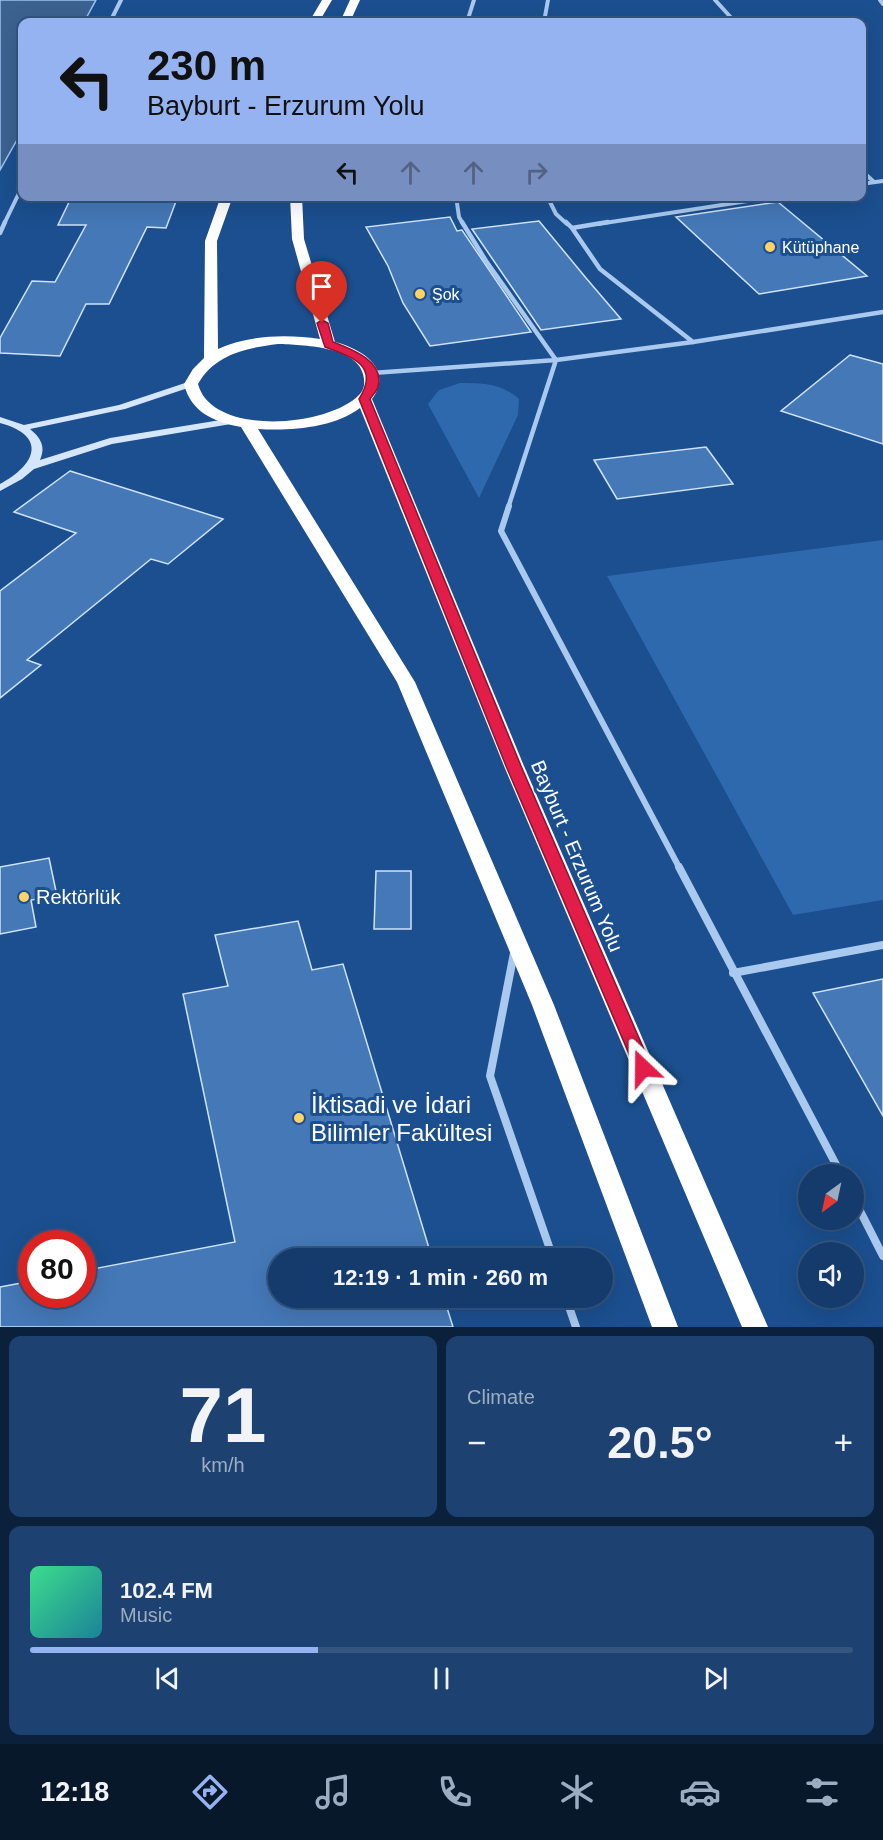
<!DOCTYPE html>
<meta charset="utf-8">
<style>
:root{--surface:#143b6b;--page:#1d4271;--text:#f1f3f6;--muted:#9dadc1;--line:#33557e;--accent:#95b2f1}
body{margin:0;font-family:Helvetica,sans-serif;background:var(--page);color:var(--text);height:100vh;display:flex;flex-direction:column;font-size:22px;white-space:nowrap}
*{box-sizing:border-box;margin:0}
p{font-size:20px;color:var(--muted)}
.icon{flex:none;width:33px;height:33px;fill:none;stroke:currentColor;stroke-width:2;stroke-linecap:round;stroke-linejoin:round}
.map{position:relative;height:1327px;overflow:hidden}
.side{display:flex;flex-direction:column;gap:9px;padding:9px;background:#0b203b;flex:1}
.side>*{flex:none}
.top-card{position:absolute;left:18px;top:18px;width:848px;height:183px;border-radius:12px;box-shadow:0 6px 24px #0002,0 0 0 2px var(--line);background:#95b2f1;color:#111;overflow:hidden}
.needle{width:39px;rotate:213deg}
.fabs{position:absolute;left:798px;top:1164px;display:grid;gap:12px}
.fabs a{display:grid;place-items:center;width:66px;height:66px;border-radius:50%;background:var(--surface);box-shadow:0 6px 24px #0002,0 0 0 2px var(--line);font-size:30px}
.speed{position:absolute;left:18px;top:1230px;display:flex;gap:12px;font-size:30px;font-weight:700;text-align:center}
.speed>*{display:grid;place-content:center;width:78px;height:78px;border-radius:50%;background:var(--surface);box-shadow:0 6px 24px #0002,0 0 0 2px var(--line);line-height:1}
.speed .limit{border:9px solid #d22;background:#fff;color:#111}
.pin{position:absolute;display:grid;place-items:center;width:51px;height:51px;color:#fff;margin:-62px -26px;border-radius:50% 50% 50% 0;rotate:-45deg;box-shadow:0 0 6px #0007}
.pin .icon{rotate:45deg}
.me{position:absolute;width:66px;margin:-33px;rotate:337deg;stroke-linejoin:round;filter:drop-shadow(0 0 4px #0008)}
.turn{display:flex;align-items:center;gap:21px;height:126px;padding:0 30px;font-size:27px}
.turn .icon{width:78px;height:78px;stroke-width:2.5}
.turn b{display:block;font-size:42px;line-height:51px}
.lanes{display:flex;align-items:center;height:57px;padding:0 30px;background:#0003;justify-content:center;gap:30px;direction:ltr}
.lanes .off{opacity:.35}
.big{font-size:45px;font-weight:700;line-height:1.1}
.side .card{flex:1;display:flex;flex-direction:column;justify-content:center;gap:9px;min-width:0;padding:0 21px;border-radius:12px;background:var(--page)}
.side .dial{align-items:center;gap:0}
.dial b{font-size:78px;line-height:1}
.song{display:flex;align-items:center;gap:18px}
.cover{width:72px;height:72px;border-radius:9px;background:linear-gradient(135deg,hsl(150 70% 55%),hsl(190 70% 35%))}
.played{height:6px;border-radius:3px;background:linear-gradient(90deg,var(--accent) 35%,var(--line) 35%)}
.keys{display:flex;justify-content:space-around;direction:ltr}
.heat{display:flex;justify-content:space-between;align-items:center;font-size:33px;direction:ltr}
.side .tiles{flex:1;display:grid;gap:9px;grid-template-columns:1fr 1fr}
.card:last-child{grid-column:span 2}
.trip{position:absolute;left:268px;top:1248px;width:345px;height:60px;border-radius:30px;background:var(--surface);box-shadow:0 6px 24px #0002,0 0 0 2px var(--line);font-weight:700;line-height:60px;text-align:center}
.menu{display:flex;height:96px;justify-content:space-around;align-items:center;background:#08182b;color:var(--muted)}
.menu .icon{width:42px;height:42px}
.menu .selected{color:var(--accent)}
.menu b{font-size:27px;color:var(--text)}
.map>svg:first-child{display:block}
.green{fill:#2e69ad}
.water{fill:#3c6290;stroke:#9cc4f0;stroke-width:1.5}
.building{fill:#4478b7;stroke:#cfe3fa;stroke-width:1.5}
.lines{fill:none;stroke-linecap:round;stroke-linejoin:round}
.street-far3{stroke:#a9c9ee;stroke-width:4}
.street-far2{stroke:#a9c9ee;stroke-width:4.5}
.street-far1{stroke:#a9c9ee;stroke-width:6}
.street{stroke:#a9c9ee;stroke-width:8}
.secondary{fill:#d6e6fa;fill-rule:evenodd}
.highway{fill:#fff;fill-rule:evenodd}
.route{fill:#e11d48;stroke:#92132f;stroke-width:1.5}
.poi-dot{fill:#ffd166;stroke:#1b4f8f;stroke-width:2}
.labels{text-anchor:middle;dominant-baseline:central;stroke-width:6;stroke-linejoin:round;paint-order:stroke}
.far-poi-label{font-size:16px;fill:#fff;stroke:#1b4f8f;text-anchor:start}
.street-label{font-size:20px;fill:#fff;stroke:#1b4f8f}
.poi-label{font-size:20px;fill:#fff;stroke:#1b4f8f;text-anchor:start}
.near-poi-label{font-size:24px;fill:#fff;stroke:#1b4f8f;text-anchor:start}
</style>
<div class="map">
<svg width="883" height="1327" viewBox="0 0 883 1327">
<rect width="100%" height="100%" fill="#1b4f8f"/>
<path class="green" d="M460,383c23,0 41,0 59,16l-1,16 -39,83 -51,-94 11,-14z
M883,540v360l-90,15 -186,-339z"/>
<path class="water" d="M0,0h96l-12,22h-62v109l-22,39z"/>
<path class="building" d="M72,196h106l-12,32 -19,-1 -38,77h-23l-26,52 -60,-3v-15l32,-57 23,1 31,-57h-28z
M778,202l89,74 -108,18 -83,-77z
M450,217l7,14 5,-1 69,102 -101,14 -27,-43 -15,-37 -22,-39z
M539,221l47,57 35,41 -80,11 -69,-101z
M850,355l33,9v80l-102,-33z
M706,447l27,37 -116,15 -23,-39z
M70,471l153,48 -55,45 -17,-5 -124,101 14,5 -41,33v-107l76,-58 -62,-21z
M49,858l8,38 -26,4 5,27 -36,7v-67z
M376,871h35v58h-37z
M298,921l14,49 31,-6 89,294h-153v40h165l9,29h-453v-40l32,-6v13h50v-23l153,-29 -52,-248 45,-8 -13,-51z
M883,979v137l-70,-123z"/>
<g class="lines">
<path class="street-far3" d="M715,0l20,22
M880,0l3,4
M110,22l11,-22
M467,22l7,-22
M544,22l4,-22
M861,170l13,12
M861,184l22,-3
M456,196l3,21 4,7
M547,196l9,18 11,10
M4,224l18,-37
M598,224l182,-28"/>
<path class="street-far2" d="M462,222l24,39 70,99 -48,148
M566,222l6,6 28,41 93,73
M572,228l36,-6
M0,233l5,-11
M372,373l184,-13 137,-18 190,-30"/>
<path class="street-far1" d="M509,506l-8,25 179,338"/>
<path class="street" d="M679,867l162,307
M514,953l-24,123 63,182
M733,973l150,-28
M854,1199l29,57
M566,1298l10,29"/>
<path class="secondary" d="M191,381l3,1v4l-69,23 -95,20c11,9 16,18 10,31l70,-22 123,-20 4,1v4l-125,21 -78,25 -12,10 -22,12v-7c36,-19 48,-48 0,-61v-6l24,8 95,-20z"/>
<path class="highway" d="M322,0h10l-13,22h-10z
M350,0h10l-10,22h-10z
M221,196h12l-16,45 1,108c31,-14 68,-15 102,-10l-28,-100 -2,-43h12l2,43 31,103c27,7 59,27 37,57l152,367 244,561h-26l-238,-561 -144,-358c-27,20 -69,23 -102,21l157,253 139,323 124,322h-26l-120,-322 -135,-323 -156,-255c-26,-5 -50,-14 -57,-43l9,-15 11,-11 1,-117zM278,344c24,1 78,2 85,30 2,8 2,15 -4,21 -31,32 -147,42 -161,-11 17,-30 48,-36 80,-40z"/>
</g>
<path class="route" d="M322,320l6,3 5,19c18,7 52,19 45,45 -1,4 -6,9 -8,12l151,367 131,302 -3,5 -6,1 -6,-1 -2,-5 -129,-302 -147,-367c21,-33 -6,-42 -34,-52l-8,-24z"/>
<g class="poi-dot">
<circle cx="770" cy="247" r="6"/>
<circle cx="420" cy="294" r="6"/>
<circle cx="24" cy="897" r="6"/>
<circle cx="299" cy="1118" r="6"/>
</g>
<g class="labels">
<g class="far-poi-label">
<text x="782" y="247">Kütüphane</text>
<text x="432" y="294">Şok</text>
</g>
<g class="street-label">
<text transform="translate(577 856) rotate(67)">Bayburt - Erzurum Yolu</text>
</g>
<g class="poi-label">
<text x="36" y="897">Rektörlük</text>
</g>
<g class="near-poi-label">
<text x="311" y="1104">İktisadi ve İdari<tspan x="311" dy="28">Bilimler Fakültesi</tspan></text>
</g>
</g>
</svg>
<div class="fabs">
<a><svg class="needle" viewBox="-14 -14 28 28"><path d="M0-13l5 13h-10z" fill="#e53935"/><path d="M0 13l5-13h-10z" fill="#9dadc1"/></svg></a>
<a><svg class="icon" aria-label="sound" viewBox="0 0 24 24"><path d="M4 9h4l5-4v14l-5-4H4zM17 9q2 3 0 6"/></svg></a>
</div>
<div class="speed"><div class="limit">80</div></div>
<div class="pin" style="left:322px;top:323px;background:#d93025"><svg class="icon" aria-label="arrive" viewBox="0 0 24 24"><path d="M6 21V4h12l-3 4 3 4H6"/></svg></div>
<svg class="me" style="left:643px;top:1068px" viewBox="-20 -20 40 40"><path d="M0-17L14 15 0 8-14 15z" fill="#e11d48" stroke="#fff" stroke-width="4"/></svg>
<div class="trip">12:19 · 1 min · 260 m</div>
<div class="top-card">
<div class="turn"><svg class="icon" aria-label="left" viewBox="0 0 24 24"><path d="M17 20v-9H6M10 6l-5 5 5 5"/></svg><div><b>230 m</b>Bayburt - Erzurum Yolu</div></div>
<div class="lanes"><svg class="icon" aria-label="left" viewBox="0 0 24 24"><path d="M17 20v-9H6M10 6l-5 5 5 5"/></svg><svg class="icon off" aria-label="ahead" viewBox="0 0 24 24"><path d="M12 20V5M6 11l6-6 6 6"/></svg><svg class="icon off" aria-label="ahead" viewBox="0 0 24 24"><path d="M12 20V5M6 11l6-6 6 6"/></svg><svg class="icon off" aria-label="right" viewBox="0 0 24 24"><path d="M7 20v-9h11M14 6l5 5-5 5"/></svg></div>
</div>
</div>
<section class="side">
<div class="tiles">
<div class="card dial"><b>71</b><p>km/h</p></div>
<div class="card"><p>Climate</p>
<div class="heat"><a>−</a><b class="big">20.5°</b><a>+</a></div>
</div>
<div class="card">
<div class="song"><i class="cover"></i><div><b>102.4 FM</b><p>Music</p></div></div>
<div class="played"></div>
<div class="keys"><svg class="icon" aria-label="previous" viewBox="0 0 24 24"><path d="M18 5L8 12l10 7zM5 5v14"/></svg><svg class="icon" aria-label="pause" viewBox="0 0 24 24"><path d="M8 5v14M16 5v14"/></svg><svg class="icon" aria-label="next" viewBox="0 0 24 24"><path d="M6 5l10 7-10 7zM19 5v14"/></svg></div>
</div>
</div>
</section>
<nav class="menu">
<b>12:18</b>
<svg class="icon selected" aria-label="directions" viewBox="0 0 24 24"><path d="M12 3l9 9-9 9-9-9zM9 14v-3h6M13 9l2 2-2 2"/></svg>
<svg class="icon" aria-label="music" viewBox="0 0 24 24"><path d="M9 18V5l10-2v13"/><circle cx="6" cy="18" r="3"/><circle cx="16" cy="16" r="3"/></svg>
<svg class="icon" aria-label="phone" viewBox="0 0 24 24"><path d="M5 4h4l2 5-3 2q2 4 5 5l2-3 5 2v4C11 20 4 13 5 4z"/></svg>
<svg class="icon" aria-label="climate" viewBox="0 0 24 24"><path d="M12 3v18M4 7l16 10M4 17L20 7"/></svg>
<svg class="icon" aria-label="car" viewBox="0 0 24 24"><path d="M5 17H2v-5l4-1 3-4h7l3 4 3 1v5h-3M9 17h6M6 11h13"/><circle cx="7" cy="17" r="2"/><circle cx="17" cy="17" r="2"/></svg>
<svg class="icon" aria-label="filters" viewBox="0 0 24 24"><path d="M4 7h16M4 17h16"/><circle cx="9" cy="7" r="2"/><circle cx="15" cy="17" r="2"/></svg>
</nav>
